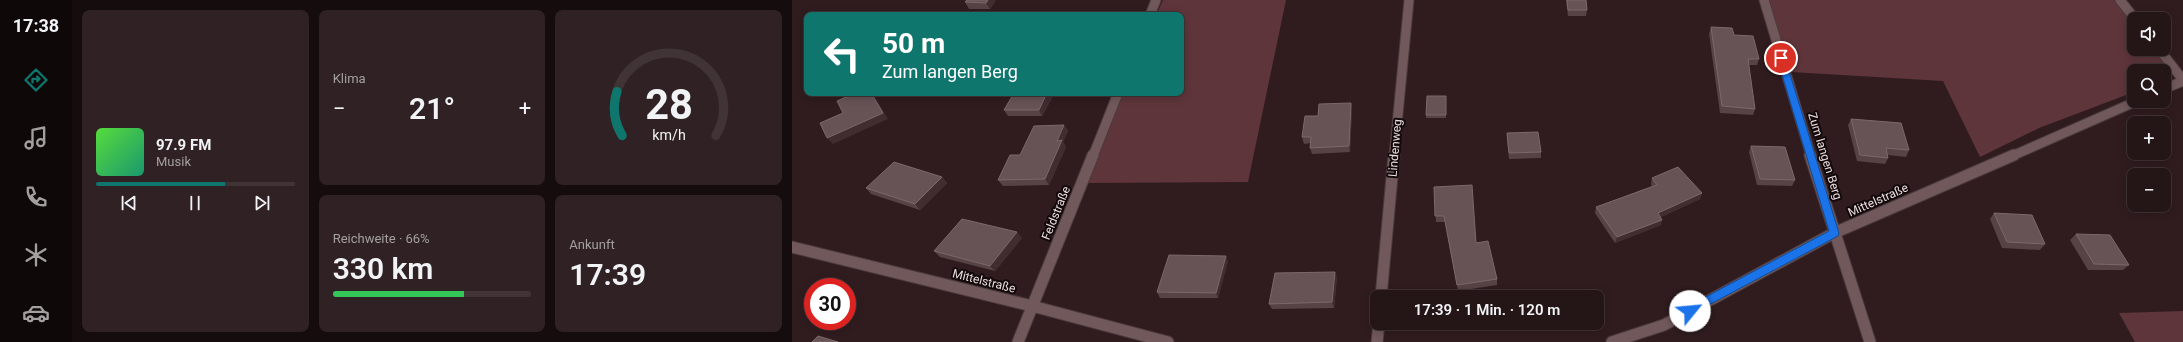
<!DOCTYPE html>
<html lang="de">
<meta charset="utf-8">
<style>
:root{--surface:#241517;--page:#302224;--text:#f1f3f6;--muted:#a39fa1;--line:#413436;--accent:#0f766e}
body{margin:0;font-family:Roboto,sans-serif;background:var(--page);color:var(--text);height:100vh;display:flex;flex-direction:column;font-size:15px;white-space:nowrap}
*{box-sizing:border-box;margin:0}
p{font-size:13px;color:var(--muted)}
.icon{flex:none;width:22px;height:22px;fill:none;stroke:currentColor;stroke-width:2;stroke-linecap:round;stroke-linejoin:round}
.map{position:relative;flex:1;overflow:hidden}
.panel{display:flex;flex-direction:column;gap:10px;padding:10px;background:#140c0d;width:720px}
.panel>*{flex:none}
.top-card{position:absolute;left:12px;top:12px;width:380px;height:84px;border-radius:8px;box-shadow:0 2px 10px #0003,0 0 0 1px var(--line);background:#0f766e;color:#fff;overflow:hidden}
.buttons{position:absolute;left:1335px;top:12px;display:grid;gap:8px}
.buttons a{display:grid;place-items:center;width:44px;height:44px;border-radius:8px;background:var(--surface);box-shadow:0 2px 10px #0003,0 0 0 1px var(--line);font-size:20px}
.speed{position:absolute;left:12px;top:278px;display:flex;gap:8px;font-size:20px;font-weight:700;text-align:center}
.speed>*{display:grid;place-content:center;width:52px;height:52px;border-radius:50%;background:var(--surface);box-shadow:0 2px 10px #0003,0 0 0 1px var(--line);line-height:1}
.speed .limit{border:6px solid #d22;background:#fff;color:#111}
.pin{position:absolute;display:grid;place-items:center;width:34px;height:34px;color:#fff;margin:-17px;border:2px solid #fff;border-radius:50%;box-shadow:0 1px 4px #0007}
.me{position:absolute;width:44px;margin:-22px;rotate:62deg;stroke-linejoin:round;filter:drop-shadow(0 0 3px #0008)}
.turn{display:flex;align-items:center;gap:14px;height:84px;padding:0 12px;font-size:18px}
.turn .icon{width:52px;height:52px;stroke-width:2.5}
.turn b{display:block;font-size:28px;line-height:34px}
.big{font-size:30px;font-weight:600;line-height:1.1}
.panel .card{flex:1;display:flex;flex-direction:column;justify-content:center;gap:6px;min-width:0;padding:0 14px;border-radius:8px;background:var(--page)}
.panel .dial{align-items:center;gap:0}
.dial svg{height:104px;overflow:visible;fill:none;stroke:var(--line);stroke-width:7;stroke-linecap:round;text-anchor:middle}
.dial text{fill:var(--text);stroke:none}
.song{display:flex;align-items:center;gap:12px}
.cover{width:48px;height:48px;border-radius:6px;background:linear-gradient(135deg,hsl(110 70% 55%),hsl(160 70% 35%))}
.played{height:4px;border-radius:2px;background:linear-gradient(90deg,var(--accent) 65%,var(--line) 65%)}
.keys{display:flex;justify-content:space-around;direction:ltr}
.heat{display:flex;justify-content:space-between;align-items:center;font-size:22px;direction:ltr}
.charge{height:6px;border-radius:3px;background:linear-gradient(90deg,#34c759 66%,var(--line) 0)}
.panel .tiles{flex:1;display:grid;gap:10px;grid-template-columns:repeat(3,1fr)}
.card:first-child{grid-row:span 2}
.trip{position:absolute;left:578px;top:290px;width:234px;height:40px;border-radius:8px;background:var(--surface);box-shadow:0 2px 10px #0003,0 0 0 1px var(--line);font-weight:600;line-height:40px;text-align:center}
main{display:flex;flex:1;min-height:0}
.dock{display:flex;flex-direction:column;width:72px;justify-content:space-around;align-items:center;background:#0e0809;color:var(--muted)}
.dock .icon{width:28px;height:28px}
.dock .current{color:var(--accent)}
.dock b{font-size:18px;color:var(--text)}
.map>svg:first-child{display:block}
.green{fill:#5e353b}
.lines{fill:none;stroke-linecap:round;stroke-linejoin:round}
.street-far1-casing{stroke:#4a3a3d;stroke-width:11}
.street-casing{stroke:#4a3a3d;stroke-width:13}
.street-far1{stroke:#71595b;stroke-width:9}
.street{stroke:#71595b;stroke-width:11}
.wall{fill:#574245}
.shaded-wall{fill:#412c2f}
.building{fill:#675355;stroke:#7c686b}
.route{fill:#1a73e8;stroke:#114b97}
.labels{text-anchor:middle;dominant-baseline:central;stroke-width:4;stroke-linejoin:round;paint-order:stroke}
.street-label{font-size:12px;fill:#eddee0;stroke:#12090a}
</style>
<main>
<nav class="dock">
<b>17:38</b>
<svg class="icon current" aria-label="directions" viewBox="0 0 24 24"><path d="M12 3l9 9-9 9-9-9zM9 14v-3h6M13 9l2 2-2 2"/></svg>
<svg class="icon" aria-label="music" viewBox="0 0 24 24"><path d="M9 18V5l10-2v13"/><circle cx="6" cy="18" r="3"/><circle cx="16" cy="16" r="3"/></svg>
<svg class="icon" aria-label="phone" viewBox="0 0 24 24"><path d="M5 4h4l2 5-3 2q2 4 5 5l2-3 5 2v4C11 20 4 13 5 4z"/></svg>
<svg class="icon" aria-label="climate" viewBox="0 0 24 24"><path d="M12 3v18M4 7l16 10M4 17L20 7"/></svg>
<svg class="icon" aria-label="car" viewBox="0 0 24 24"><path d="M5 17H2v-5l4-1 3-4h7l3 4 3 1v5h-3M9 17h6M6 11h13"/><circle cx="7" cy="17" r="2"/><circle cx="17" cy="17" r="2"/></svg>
</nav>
<section class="panel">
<div class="tiles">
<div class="card">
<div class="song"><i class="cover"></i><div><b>97.9 FM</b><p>Musik</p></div></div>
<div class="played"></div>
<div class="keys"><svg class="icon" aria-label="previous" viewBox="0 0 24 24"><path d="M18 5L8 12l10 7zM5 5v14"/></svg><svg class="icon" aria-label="pause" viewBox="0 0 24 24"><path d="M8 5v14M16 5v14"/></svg><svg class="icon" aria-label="next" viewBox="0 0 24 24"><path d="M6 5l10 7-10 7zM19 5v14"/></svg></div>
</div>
<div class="card"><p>Klima</p>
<div class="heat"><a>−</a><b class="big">21°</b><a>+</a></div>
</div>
<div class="card dial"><svg viewBox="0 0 100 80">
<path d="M14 69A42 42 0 1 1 86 69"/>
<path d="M14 69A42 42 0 0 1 10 35" stroke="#0f766e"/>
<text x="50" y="56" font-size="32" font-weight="700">28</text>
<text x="50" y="72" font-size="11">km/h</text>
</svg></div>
<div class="card"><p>Reichweite · 66%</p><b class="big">330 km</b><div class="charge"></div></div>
<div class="card"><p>Ankunft</p><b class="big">17:39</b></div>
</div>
</section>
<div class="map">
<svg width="1391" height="342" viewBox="0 0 1391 342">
<rect width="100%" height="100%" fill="#301c1f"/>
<path class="green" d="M371,0h123l-38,182 -163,1 38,-90h58v-78h-25z
M975,0h348l19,24v25h19l14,18 2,11 -5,2v-9h-30v21l-95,36 -59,29 -37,-76 -152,-9z
M1391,311v31h-48l-16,-29z"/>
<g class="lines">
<defs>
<path id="street-far1" d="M972,0l47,156
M1328,0l15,19
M358,15l6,-15
M1367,49l24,31
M1372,89l19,-8
M301,156l25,-63
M602,156l15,-156
M1220,156l125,-55"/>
<path id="street" d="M1018,155l60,187
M0,247l240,59 136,36
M589,297l13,-142
M226,342l75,-187
M585,342l2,-19
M820,342l52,-17 170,-92 180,-78"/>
</defs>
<use href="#street-far1" class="street-far1-casing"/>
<use href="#street" class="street-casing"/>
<use href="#street-far1" class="street-far1"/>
<use href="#street" class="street"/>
</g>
<path class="wall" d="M175,0h29l-6,9h-21l-4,-7z
M774,0h20l1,10 -1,6h-18z
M919,27l23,8 25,24 -2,6h-8l6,44 -2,6 -33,-2 -11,-79z
M261,96l-11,20h-34l-4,-6z
M654,96v22h-20v-3z
M559,103l1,6 -2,43 -38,2 -2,-6 1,-5 -7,1 -2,-7 16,-21z
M1059,119l58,31 -3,7 -18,-2v3l-3,6 -28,-3 -9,-36z
M272,125l4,6 -5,11 3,5 -17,38 -46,1 -5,-6 22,-25z
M715,133l34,19v6l-32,1 -2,-20z
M959,146l44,34 -3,6 -35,-1 -8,-33z
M150,177l5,6 -27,27 -49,-16 -5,-6z
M860,178l50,15 -2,6 -39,18v8l-46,18 -20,-30 1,-6 56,-21 -1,-2z
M642,187l42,56 21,36v6l-39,6 -13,-69h-9z
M1202,213l51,31 -5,6 -38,-2 -12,-29z
M1284,234l53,31 -6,5h-35l-18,-30z
M230,238l-27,33 -55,-14 -6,-6z
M436,261l-10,37h-58l-3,-6z
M545,277l-3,31 -62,1 -3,-5z"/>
<path class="shaded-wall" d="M196,0h8l-6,9 -4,-6z
M79,93l2,1 15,25 -55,25 -6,-6z
M255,93h4l2,3 -11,20 -3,-6z
M559,103l1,6 -2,43 -1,-6z
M272,125l4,6 -5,11 3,5 -17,38 -4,-6 12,-38z
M150,177l5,6 -27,27 -5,-6z
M910,193l-2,6 -44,20 2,-6z
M870,220l-1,5 -46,18 2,-6z
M225,232l5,6 -27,33 -5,-5z
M434,256l2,5 -10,37 -2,-5z
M543,272l2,5 -3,31 -2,-6z"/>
<path class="building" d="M175,0h21l-2,3 -21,-1z
M775,0h19l1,10h-19z
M203,14l36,1h-37z
M919,27l21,1 2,7 19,1 6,23h-11l7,50 -33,-3z
M63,93h16l12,20 -56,25 -7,-15 23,-10 -6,-12z
M222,93h33l-8,17h-35z
M635,96h19v19h-20z
M559,103l-2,43 -39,2 1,-11h-9l3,-21h13l1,-12z
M1059,119l50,4 8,27 -23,-2 2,10 -28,-3z
M272,125l-7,16 5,-1 -17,39 -47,1 12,-25h10l14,-29z
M746,132l3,20 -32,1 -2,-20z
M959,146l34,1 10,33 -35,-1z
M102,162l48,15 -27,27 -49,-16z
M886,167l24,26 -44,20 4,7 -45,17 -21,-30 61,-22 -5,-7z
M680,185l4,58 12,-2 9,38 -40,6 -13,-69h-9l-1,-29z
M1202,213l38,2 13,29 -38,-2z
M170,219l55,13 -27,34 -56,-15z
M1284,234l34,1 19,30 -35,-1z
M377,255l57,1 -10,37 -59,-1z
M543,272l-3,30 -63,2 6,-31z
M26,336l20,6h-26z"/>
<path class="route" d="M987,56l6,2 54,175 -1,3 -148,79 -5,-4 2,-4 142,-76 -52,-173z"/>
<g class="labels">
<g class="street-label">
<text transform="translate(603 148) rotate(-85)">Lindenweg</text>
<text transform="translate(1033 156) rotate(73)">Zum langen Berg</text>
<text transform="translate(1086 200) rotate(-24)">Mittelstraße</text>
<text transform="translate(264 213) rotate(-68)">Feldstraße</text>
<text transform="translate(192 281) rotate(14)">Mittelstraße</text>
</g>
</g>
</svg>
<div class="buttons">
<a><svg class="icon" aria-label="sound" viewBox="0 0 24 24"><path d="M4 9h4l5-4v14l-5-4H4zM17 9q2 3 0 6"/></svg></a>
<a><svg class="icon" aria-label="search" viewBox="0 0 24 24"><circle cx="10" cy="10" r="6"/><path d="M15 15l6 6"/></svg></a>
<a>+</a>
<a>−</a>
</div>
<div class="speed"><div class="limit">30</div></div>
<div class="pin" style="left:989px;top:58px;background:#d93025"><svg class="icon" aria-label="arrive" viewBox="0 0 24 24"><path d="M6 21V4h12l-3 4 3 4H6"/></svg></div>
<svg class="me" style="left:898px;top:311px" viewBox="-20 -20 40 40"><circle r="19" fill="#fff"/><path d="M0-13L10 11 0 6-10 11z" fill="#1a73e8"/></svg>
<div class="trip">17:39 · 1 Min. · 120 m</div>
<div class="top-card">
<div class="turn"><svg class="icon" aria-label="left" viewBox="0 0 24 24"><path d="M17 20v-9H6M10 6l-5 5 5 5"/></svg><div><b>50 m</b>Zum langen Berg</div></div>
</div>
</div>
</main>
